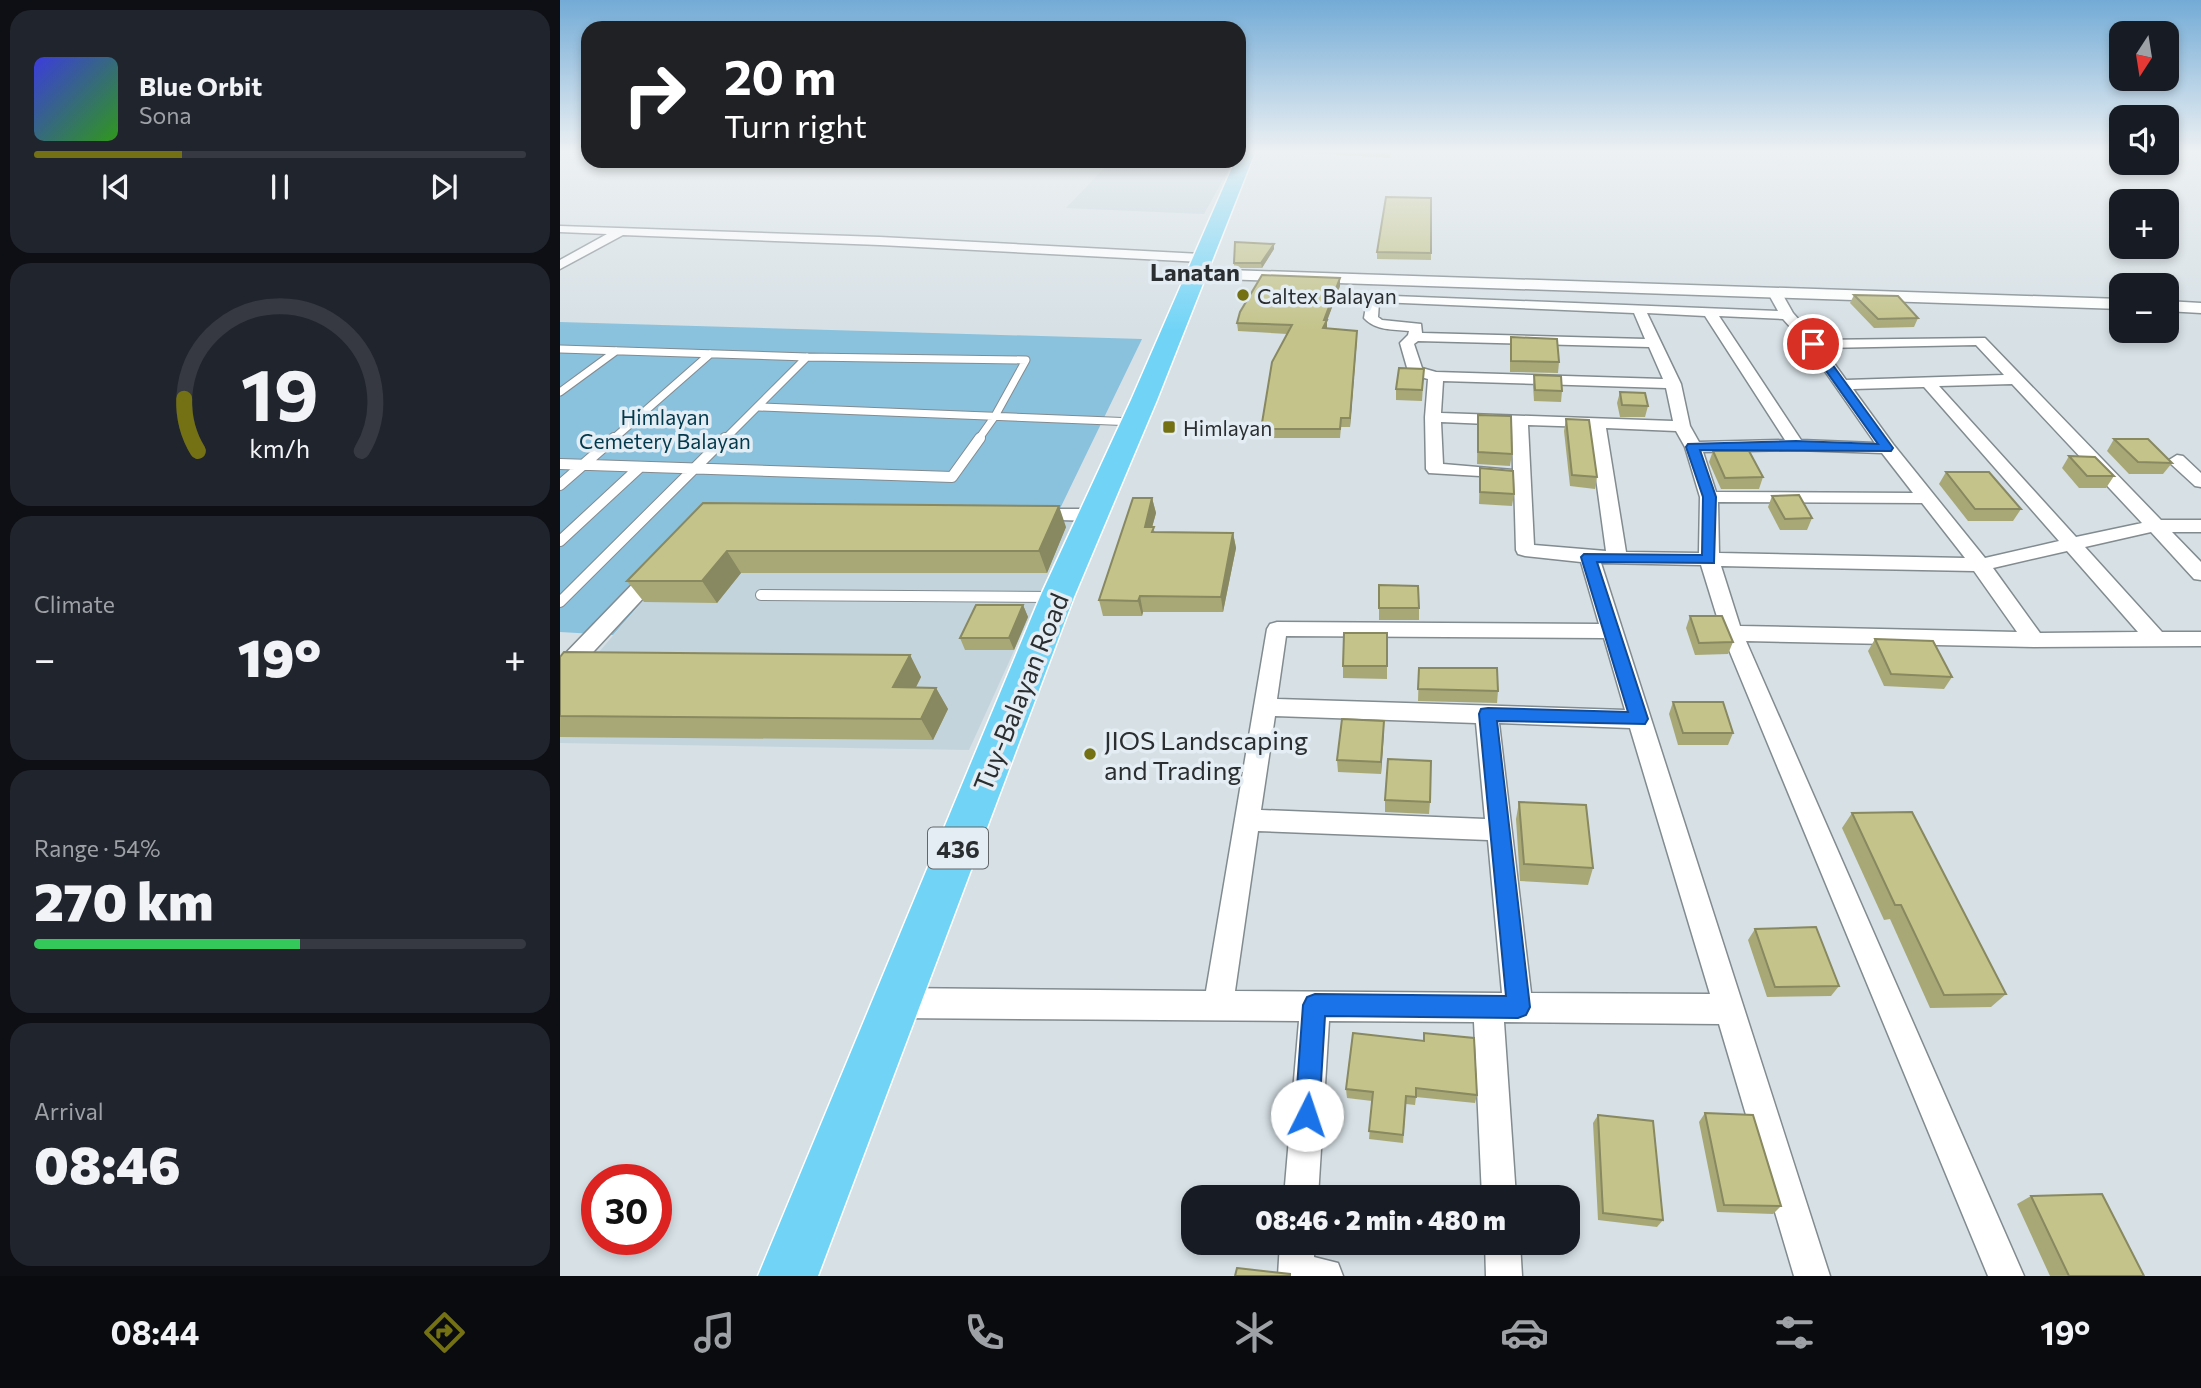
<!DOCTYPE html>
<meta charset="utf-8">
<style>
:root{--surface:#171b24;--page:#20242c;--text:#f1f3f6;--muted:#9ea1a6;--line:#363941;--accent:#737113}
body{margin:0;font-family:Commissioner,sans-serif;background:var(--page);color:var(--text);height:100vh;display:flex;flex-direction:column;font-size:26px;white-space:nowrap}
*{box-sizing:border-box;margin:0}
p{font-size:23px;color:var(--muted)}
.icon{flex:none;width:38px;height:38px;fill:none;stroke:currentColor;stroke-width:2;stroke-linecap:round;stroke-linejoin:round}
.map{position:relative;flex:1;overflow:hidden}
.panel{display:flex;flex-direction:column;gap:10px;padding:10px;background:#0d0f14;width:560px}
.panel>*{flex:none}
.hud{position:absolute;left:21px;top:21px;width:665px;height:147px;border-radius:21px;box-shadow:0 4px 10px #0003;background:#202124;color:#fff;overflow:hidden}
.needle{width:46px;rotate:192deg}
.fabs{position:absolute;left:1549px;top:21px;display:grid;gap:14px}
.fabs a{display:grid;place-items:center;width:70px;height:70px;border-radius:14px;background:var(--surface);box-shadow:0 4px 10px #0003;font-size:35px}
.speed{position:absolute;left:21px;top:1164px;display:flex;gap:14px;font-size:35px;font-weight:700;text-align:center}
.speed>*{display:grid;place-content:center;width:91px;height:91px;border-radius:50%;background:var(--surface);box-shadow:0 4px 10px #0003;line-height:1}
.speed .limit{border:10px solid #d22;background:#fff;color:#111}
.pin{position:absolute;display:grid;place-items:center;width:60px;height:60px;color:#fff;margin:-30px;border:4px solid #fff;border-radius:50%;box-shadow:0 2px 7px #0007}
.me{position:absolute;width:77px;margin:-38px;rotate:4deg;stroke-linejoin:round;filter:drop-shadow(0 0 5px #0008)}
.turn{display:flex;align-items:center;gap:24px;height:147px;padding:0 28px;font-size:32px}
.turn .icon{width:91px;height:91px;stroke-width:2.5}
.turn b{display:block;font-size:49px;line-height:60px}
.big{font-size:52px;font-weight:800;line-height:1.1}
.panel .widget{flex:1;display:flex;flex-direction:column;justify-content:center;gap:10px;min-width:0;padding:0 24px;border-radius:21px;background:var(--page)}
.panel .dial{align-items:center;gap:0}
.dial svg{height:182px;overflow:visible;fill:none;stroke:var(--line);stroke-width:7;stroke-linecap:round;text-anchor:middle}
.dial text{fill:var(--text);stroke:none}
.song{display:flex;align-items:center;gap:21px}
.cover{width:84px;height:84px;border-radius:10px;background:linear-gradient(135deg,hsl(240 70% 55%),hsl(110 70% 35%))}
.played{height:7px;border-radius:4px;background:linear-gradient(90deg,var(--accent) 30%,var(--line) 30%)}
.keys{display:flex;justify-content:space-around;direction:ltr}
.heat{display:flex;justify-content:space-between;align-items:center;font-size:38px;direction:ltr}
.charge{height:10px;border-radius:5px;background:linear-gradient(90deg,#34c759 54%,var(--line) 0)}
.trip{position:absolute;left:621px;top:1185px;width:399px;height:70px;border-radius:21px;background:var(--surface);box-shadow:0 4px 10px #0003;font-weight:800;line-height:70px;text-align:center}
.tabs{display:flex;height:112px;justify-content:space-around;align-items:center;background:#090b0e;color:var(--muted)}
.tabs .icon{width:49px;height:49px}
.tabs .on{color:var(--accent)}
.tabs b{font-size:32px;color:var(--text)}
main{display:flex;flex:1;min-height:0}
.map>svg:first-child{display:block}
.built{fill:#c3d4dd}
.green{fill:#8ac1dc}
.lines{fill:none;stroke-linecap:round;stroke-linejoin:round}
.service-far1-casing{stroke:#828b90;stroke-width:9}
.service-casing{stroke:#828b90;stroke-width:12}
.minor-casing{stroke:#828b90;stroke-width:3}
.tertiary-casing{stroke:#828b90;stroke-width:3}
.primary-casing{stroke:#fff;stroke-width:3}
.service-far1{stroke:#fff;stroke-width:7}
.service{stroke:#fff;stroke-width:10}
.minor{fill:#fff;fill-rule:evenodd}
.tertiary{fill:#fff;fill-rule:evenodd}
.primary{fill:#71d4f7;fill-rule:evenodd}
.wall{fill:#a8a877}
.shaded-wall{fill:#888861}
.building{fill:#c3c38a;stroke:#888861;stroke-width:2}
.route{fill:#1a73e8;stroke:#114b97;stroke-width:2}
.poi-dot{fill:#737113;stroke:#e3edf3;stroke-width:2.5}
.labels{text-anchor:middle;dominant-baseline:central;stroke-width:7;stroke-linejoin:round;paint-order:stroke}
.far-poi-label{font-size:21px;fill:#2b2e30;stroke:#e3edf3;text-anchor:start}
.far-park-label{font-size:21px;fill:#02394d;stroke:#e3edf3}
.far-quarter-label{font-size:24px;font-weight:bold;fill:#2b2e30;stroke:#e3edf3}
.shield{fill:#e3edf3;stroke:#62676a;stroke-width:2}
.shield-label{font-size:24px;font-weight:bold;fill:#2b2e30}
.street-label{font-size:26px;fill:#2b2e30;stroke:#e3edf3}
.poi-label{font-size:26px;fill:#2b2e30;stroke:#e3edf3;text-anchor:start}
</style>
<main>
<section class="panel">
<div class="widget">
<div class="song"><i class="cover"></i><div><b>Blue Orbit</b><p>Sona</p></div></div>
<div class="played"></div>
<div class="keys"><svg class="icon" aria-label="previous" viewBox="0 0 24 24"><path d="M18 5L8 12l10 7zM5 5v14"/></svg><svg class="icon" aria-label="pause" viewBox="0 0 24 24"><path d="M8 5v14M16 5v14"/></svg><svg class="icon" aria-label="next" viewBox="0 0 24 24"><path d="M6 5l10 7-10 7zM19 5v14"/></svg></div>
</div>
<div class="widget dial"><svg viewBox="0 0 100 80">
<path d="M14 69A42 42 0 1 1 86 69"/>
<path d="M14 69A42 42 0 0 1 8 46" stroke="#737113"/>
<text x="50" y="56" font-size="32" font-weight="700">19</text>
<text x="50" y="72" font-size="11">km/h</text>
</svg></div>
<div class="widget"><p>Climate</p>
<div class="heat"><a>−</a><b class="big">19°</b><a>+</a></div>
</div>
<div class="widget"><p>Range · 54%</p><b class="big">270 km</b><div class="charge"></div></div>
<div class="widget"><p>Arrival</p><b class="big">08:46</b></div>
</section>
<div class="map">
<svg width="1641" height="1276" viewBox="0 0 1641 1276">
<rect width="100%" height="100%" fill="#d6e0e5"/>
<path class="built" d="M551,161h111l-4,8h11l-25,45 -138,-6z
M154,519l359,2 -104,229 -409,-7v-46z"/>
<path class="green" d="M0,322l582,17 -88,182 -340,-2 -101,116 -53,-3z"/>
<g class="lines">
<defs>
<path id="service-far1" d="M0,349l247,8 219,3 -31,56 -17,24
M0,392l56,-41
M199,407l376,15
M52,440l98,-86
M164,440l83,-83"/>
<path id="service" d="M0,464l392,13 28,-39
M0,485l54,-47
M0,541l80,-74
M201,595l293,2
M0,602l165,-164"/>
<path id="minor" d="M0,226l320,11 321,17 6,4 -6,4 -321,-17 -257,-10 -63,34v-9l47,-26 -47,-2z
M1215,289l5,1 13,23 24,27 168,-2 176,182h40v12h-29l29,30v18l-7,-1 -43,-47 -66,15 77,85h39v14l-167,1 -288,-6 278,635h-36l-266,-643 -21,-68 -100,-2 229,713h-36l-75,-252 -215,-2 12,175h-34l-8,-175 -145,-1 -11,176h-34l15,-176 -404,-3 -10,-5 -5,-10 5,-10 10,-5 311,3 61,-362 3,-5 7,-2 322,2 -18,-62 -56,-6 -7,-2 -2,-4 -2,-72 -85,-5 -3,-4 -1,-52 3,-38 -18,-5 -2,-3 -8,-28 8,-8 1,-4c-17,-2 -33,0 -45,-13l4,-23 410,16 -10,-18zM819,302l255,11 11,26 -223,-6 -1,-9 -39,-4 -4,-3zM1087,313l58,3 80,124 -86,2 -9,-16 -9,-42zM1159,316l64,3 25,28 67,96 -74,-3zM858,341l231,6 14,32 -227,-7 -14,-4 -8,-24zM1416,345l28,30 -158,5 -23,-32zM883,381l223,7 7,33 -232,-8zM1452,384l130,139 -66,14 -137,-151zM1363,387h1l135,154 -74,17 -92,-114 -40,-55zM881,422l71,3 1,45 -70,-6zM968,425l61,2 17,124 -72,-6zM1046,428l70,3 9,16 15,50 -1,56 -73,-1zM1236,450l86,3 31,40 -197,-1 -13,-40zM1158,502l204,1 43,55 -246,-5zM1507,551l71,81 -98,1 -47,-65zM1161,566l253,5 43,61 -277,-6zM726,636l318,2 21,72 -348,-11zM715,716l201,7 9,96 -224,-9zM939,723l131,5 80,266 -179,-1zM698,831l230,9 14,153 -267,-2z
M1617,455l6,1 18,17v14l-6,-1 -24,-22 -2,-4z
M473,509h61l9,6 -9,6 -67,-2 -3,-4 3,-4z
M95,567l7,1 3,5 -3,5 -94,101 -8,2v-22l88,-91z
M720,1242h35l-1,15 24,6 5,13h-65z
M925,1242h35l2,34h-36z"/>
<path id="tertiary" d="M637,269l924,30v10l-930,-31 -2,-4 2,-4z
M1606,301l35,2v10l-35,-2z"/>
<path id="primary" d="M679,152h16l-98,248 -83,197 -256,679h-60l282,-679 91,-197 104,-239h4z"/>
</defs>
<use href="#service-far1" class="service-far1-casing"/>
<use href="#service" class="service-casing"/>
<use href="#minor" class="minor-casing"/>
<use href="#tertiary" class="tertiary-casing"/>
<use href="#primary" class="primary-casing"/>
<use href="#service-far1" class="service-far1"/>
<use href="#service" class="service"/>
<use href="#minor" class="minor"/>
<use href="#tertiary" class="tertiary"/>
<use href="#primary" class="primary"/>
</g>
<path class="wall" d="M734,152h97l-1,6z
M616,161h43l-1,2 -42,-1z
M871,198v62l-54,-1v-7z
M714,244v5l-12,19h-28v-5z
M780,286l-13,34v8l30,3 -7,96h-9l-1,11h-78l-1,-9 26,-95 -49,-3 -1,-8z
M1294,295l64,23 -4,9 -40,1 -24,-25z
M951,337l48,25 -1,11 -48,-1v-24z
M864,369l-2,32 -26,-1v-11z
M974,375l28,16 -1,11 -27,-1 -1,-15z
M1060,392l28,14 -3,11h-25l-3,-14z
M918,415l34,39 -2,12 -33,-2z
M1006,419l31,58 -2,12 -25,-3 -6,-55z
M1554,439l58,24 -9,11h-34l-22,-23z
M1153,451l50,26 -4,12h-38l-12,-27z
M1509,456l45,20 -8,12h-27l-17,-20z
M920,468l34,26 -2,12 -33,-2z
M1386,472l75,37 -8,12h-45l-29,-37z
M1212,496l40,22 -5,12h-27l-12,-23z
M592,498l4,15 -4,14 3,5 78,1 3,15 -13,64h-80l-1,4h-39l-4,-16z
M143,503l363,24 -19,46h-306l-24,30 -73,-1 -17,-21z
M819,585l40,23v12h-40z
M463,605l5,12 -14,33h-49l-5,-12z
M1130,616l43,26 -5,12 -33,1 -9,-27z
M827,633v46l-44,-1v-12z
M1315,639l77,38 -8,12 -60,-3 -16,-35z
M350,655l11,22 -5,10 20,1 12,21 -15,31 -373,-3v-80z
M859,668l79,23 -1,12 -79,-2z
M1113,702l60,31 -5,12h-50l-9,-31z
M824,721l-3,53 -43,-2 -1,-12z
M825,800l45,2 -1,12 -44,-2z
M959,802l74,66 -5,17 -68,-4 -4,-62z
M1292,813l154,181 -15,13 -61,1 -40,-89 -6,1 -42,-92z
M1195,929l84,57 -8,10 -64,1 -19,-57z
M793,1033l124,62 -2,8 -59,-6 -1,8 -9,-1 -3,39 -34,-4 3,-38 -25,-3 -1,-9z
M1145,1113l76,93 -8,8 -56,-2 -18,-90z
M1038,1115l65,105 -6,7 -59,-7 -5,-97z
M1471,1196l113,80h-94l-33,-72z"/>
<path class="shaded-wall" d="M714,244v5l-12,19 -1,-5z
M780,278v8l-13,35v-1v9l-3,8v-17z
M797,331v8l-7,88v-9z
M592,498l4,15 -8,29 -3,-15z
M499,506l7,21 -19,46 -8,-22z
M673,533l3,15 -13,64 -2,-15z
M167,551l14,22 -24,30 -15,-22z
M580,596l3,16 -1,4 -4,-15z
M463,605l5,12 -14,33 -5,-12z
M350,655l11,22 -16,32 -12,-22z
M376,688l12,21 -15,31 -12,-21z
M824,721v12l-3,41v-12z"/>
<path class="building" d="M826,197l45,1v55l-54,-1z
M675,242l39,2 -13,19h-27z
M702,275l78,3 -16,42h3l-4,8 34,3 -7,87h-9l-1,11h-79l11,-67 20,-37 -55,-2 3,-11z
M1294,295l44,1 20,22 -40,1z
M951,337l46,2 2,23 -48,-1z
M839,368l25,1 -2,21 -26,-1z
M974,375l27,1 1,15 -27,-1z
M1060,392l25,1 3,13 -26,-1z
M918,415l33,1 1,38 -34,-2z
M1006,419l23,1 8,57 -25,-2z
M1554,439h34l24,24 -34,-1z
M1153,451h36l14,26 -38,1z
M1509,456l26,1 19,19h-27z
M920,468l33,3 1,23 -34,-2z
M1386,472h43l32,37h-46z
M1239,495l13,23 -27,1 -13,-23z
M573,498h19l-7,29h9l-2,5 81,1 -12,64 -81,-1 -2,5 -39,-1z
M143,503l356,3 -20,45h-312l-25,30h-75z
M819,585l39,1 1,22h-40z
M416,605h47l-14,33h-49z
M1130,616h32l11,26 -34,1z
M784,633h43v33h-44z
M1315,639l58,2 19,36 -61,-3z
M4,652l346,3 -17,32 43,1 -15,31 -361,-3v-59z
M859,668h78l1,23 -80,-2z
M1113,702h50l10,31h-50z
M782,719l42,2 -3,41 -44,-2z
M828,759l43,2 -1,41 -45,-2z
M959,802l67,3 7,63 -69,-4z
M1352,812l94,182 -62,1 -43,-90h-6l-43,-92z
M1256,927l23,59 -64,1 -20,-58z
M793,1033l71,8v-8l50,5 3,57 -61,-7v9l-10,-1 -3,39 -34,-4 4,-39 -27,-3z
M1145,1113l48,2 28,91 -57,-1z
M1038,1115l55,6 10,99 -60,-7z
M1542,1194l42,82h-75l-38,-80z
M677,1268l53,6v2h-55z"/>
<linearGradient id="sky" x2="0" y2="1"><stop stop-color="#73abd6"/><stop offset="0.46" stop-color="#edf1f3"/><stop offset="1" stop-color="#edf1f3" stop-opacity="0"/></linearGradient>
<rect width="1641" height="330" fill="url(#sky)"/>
<path class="route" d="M1249,342h7l77,106 -2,3 -191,-1 16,47 -2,66 -117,-1 51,157 -3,5 -148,-3 33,286 -4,8 -8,3 -193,-2 -6,99 -4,8 -8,4 -9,-4 -3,-8 8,-110 4,-8 8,-3 191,2 -27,-282 2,-5 7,-1 140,4 -47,-155 3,-3 118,1 1,-58 -17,-50 2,-3 108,-3 82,3 -71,-100z"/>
<g class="poi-dot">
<circle cx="683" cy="295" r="7"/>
<rect x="602" y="420" width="14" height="14" rx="3.5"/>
<circle cx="530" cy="754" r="7"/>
</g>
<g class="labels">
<g class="far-poi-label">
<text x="697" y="295">Caltex Balayan</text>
<text x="623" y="427">Himlayan</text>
</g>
<g class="far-park-label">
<text x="105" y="416">Himlayan<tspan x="105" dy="24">Cemetery Balayan</tspan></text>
</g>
<g class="far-quarter-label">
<text x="635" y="271">Lanatan</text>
</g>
<rect class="shield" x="368" y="827.5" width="60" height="41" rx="5"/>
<g class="shield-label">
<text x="398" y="848">436</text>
</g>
<g class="street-label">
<text transform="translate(460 692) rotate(-68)">Tuy-Balayan Road</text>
</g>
<g class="poi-label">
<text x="544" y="739">JIOS Landscaping<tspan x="544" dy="30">and Trading</tspan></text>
</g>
</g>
</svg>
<div class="fabs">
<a><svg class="needle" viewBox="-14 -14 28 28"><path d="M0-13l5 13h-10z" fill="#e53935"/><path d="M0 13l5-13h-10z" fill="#9ea1a6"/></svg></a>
<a><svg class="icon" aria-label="sound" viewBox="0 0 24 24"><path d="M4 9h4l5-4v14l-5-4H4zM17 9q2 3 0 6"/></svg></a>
<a>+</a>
<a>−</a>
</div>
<div class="speed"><div class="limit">30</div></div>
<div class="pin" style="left:1253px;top:344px;background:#d93025"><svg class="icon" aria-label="arrive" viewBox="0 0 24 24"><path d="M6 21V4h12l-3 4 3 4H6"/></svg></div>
<svg class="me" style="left:747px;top:1115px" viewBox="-20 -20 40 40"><circle r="19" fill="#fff"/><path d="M0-13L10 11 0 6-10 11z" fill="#1a73e8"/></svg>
<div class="trip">08:46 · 2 min · 480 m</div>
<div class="hud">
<div class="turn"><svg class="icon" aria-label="right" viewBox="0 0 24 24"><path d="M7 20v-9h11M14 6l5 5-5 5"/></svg><div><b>20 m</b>Turn right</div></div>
</div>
</div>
</main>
<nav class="tabs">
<b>08:44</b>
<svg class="icon on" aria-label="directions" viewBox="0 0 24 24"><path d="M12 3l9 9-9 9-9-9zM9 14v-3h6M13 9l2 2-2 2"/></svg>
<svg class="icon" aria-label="music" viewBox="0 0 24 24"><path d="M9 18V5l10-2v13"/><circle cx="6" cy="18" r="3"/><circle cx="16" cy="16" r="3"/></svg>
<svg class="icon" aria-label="phone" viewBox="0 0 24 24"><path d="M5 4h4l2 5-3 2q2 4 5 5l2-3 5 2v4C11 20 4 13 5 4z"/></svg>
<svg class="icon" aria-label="climate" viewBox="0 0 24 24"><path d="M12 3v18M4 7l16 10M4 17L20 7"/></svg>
<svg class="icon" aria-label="car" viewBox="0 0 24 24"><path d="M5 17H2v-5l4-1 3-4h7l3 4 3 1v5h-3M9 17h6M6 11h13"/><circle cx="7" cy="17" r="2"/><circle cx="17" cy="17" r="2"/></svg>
<svg class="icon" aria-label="filters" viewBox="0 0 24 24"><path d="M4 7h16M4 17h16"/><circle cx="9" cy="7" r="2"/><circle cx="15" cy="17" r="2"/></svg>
<b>19°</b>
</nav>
